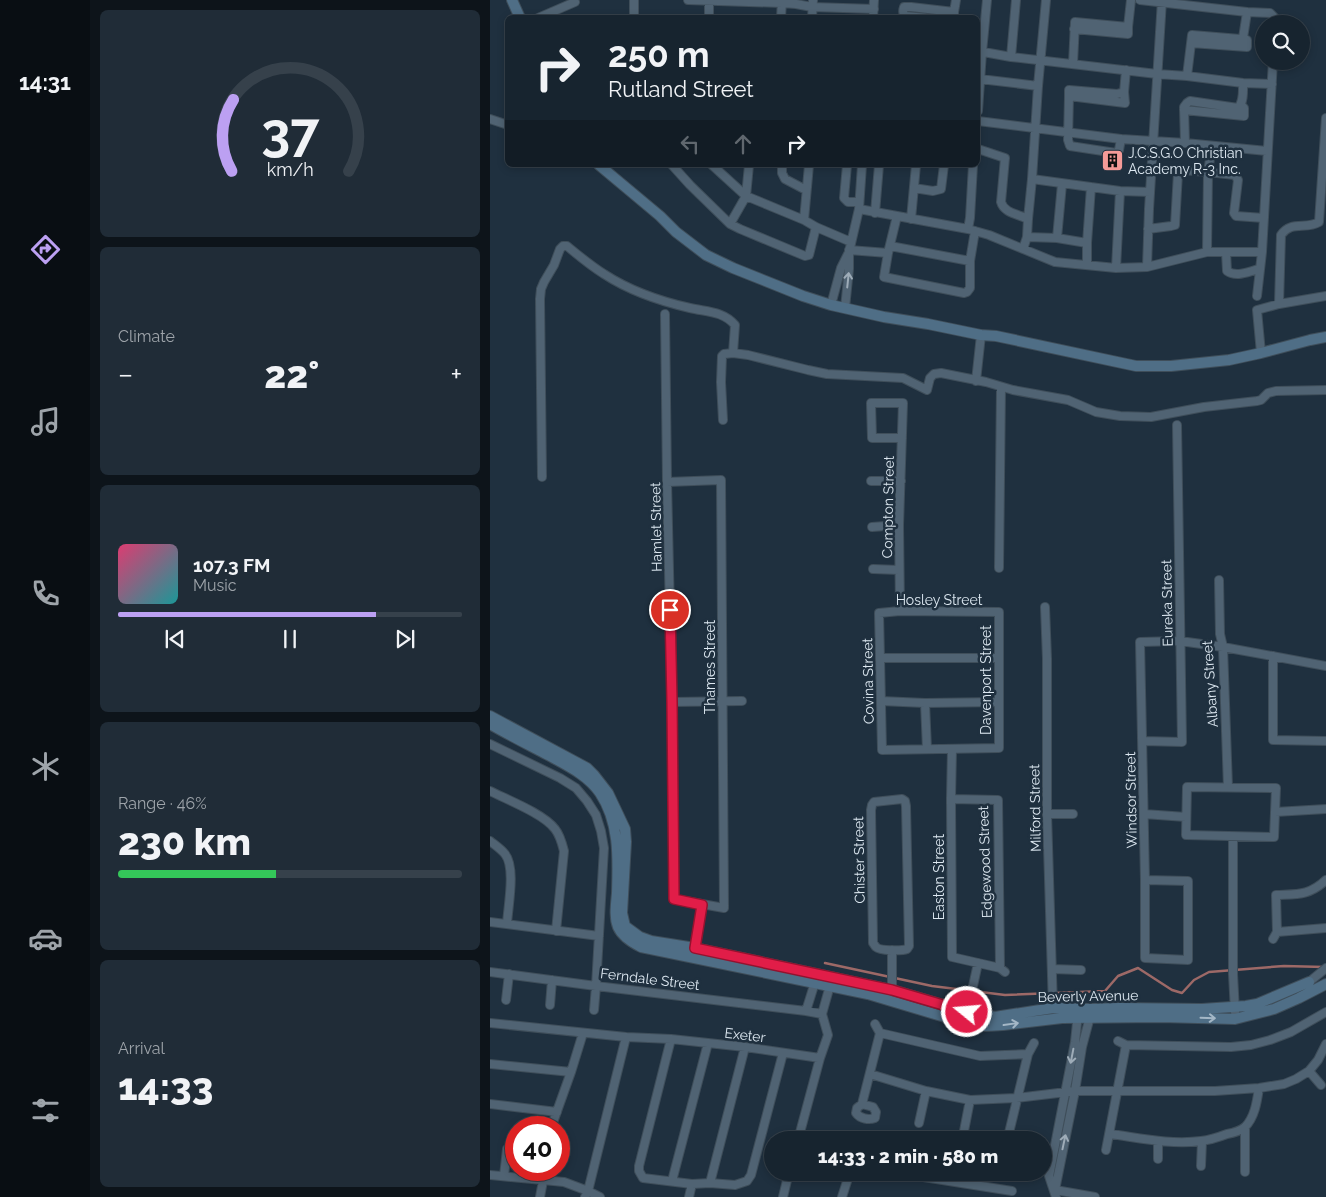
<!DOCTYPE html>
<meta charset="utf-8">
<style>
:root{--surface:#17242f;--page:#202c37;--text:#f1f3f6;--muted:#9ea4aa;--line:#36414b;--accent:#bca0f2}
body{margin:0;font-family:Raleway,sans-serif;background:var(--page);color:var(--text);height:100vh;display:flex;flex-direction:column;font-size:19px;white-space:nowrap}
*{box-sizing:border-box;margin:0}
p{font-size:16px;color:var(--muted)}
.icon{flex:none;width:28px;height:28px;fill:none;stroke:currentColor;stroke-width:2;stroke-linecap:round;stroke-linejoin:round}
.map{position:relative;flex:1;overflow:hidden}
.sheet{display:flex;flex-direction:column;gap:10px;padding:10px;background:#0d141a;width:400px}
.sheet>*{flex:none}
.banner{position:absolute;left:15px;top:15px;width:475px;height:152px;border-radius:8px;box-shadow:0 2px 8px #0003,0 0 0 1px var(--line);background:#17242f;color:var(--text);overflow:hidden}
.controls{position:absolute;left:765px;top:15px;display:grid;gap:10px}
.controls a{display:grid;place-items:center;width:55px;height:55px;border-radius:50%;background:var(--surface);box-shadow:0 2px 8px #0003,0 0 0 1px var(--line);font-size:25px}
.speed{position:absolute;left:15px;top:1116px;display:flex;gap:10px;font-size:25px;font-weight:700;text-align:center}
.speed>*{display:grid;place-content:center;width:65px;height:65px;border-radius:50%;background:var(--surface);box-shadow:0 2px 8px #0003,0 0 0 1px var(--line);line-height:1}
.speed .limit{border:8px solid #d22;background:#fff;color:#111}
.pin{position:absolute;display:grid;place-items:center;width:42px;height:42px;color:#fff;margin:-21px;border:2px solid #fff;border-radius:50%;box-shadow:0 1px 5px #0007}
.me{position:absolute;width:55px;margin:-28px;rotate:287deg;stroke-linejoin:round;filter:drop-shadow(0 0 4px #0008)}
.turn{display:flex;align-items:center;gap:18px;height:105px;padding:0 20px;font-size:22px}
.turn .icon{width:65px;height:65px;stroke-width:2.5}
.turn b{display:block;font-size:35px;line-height:42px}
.lanes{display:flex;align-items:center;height:48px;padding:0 20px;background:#0003;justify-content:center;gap:25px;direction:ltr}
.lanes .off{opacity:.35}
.big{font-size:38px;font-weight:800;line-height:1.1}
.sheet .card{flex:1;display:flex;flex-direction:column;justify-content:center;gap:8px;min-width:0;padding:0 18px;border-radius:8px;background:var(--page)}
.sheet .dial{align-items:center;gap:0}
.dial svg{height:130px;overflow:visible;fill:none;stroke:var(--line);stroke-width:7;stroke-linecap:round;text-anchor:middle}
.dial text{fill:var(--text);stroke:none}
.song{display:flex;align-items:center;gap:15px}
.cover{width:60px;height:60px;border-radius:8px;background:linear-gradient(135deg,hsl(340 70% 55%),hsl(180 70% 35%))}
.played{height:5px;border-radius:2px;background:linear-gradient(90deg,var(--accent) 75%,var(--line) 75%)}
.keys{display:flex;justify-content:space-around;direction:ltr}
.heat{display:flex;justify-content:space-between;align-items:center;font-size:28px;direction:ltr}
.charge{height:8px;border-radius:4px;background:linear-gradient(90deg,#34c759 46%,var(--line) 0)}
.trip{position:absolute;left:274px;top:1131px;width:288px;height:50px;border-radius:25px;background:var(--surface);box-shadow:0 2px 8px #0003,0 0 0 1px var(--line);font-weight:800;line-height:50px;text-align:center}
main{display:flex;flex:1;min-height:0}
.dock{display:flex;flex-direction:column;width:90px;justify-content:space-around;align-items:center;background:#090e13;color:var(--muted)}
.dock .icon{width:35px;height:35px}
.dock .on{color:var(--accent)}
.dock b{font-size:22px;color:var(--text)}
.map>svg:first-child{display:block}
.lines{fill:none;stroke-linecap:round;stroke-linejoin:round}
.stream{stroke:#9d6967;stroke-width:2.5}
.street-casing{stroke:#3f4e5a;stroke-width:10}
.secondary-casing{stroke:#3f4e5a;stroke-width:12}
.street{stroke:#506373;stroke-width:8}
.secondary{stroke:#4f6e86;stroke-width:10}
.oneway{stroke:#9eacb8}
.oneway2{stroke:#a4b7c6}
.route-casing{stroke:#92132f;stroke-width:12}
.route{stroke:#e11d48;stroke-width:9}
.labels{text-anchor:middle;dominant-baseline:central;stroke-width:5;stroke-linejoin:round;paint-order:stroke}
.poi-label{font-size:14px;fill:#dde8f1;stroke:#1f303f;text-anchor:start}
.street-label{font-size:14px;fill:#dde8f1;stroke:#1f303f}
</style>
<main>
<nav class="dock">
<b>14:31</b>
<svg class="icon on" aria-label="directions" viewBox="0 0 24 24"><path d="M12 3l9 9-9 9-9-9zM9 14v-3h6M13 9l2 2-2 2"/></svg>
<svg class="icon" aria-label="music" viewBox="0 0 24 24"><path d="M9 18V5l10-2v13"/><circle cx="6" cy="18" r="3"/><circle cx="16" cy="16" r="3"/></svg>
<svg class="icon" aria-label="phone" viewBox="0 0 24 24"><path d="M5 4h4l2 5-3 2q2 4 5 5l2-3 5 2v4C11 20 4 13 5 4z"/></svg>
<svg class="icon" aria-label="climate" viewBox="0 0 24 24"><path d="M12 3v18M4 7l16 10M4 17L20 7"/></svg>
<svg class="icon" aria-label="car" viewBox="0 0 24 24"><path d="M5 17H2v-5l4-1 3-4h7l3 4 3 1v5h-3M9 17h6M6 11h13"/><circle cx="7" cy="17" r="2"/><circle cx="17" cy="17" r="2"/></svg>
<svg class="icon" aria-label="filters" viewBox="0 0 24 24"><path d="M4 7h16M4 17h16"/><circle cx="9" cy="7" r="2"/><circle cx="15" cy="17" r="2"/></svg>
</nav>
<section class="sheet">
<div class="card dial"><svg viewBox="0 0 100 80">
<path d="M14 69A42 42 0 1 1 86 69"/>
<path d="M14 69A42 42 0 0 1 15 25" stroke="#bca0f2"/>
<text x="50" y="56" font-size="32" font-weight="700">37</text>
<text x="50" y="72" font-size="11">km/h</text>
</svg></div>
<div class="card"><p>Climate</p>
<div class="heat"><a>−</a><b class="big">22°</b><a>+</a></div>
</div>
<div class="card">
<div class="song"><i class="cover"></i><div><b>107.3 FM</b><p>Music</p></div></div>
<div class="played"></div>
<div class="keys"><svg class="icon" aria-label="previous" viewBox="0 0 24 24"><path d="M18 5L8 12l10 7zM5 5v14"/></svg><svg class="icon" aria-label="pause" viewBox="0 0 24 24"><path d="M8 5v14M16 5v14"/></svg><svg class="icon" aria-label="next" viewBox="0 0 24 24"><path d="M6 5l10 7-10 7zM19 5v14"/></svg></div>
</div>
<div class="card"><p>Range · 46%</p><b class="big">230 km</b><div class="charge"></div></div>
<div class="card"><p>Arrival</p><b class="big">14:33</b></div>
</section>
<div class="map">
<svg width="836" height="1197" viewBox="0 0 836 1197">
<rect width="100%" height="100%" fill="#1f303f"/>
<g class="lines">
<path class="stream" d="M335,963l107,23 73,9 100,-4 13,-15 20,-8 34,22 10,3 12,-13 15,-8 75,-6 40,1"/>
<defs>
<path id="street" d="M198,0l94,3 14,1 16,3 62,2
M650,0l107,12 23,1 7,7v4
M464,12l2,-12
M48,18l37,-16
M144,18v-18
M219,18v-17
M291,18l1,-18
M322,18l1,-18
M383,18l1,-18
M437,18l-22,-2c-3,-3 -2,-6 -1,-9h7l43,5v6
M584,29l54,5v-7
M701,43l56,4v-7l-4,-2
M488,51l33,6 146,17 30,2 56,7 29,1
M521,57l5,-57
M583,64l2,-42 53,5 3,-27
M697,76l5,-41 48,4 3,-1 4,-26
M490,79l58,7
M579,96l56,7 -1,-11
M694,110l60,6v-8l-3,-3
M488,111l4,-59 5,-52
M0,119l18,6
M488,121l143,18 64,4 82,8
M631,139l-2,11 -3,3 -46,-7 -2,-6 1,-44v-6l48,4 7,-2 2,-22
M695,143l-1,-36 3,-4 3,-2 48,7c6,-6 5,-17 5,-25
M488,149l27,9 -4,44c3,11 17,12 27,17
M182,165l18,20 40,39 10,5 65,27 4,-1 7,-28
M222,165l34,31 58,24 12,7 35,15
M292,165v8l3,6 21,11
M357,165l-3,33 4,4h11
M542,179l88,12 30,1
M424,188l19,3 8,-2 3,-24
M369,209l109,20 21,6 66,27 61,6 31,-1 60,-15h55
M385,213l4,-48
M407,216l-9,37 -4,24 80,16 3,-1 3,-4v-27l5,-30
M421,219l5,-54
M314,220l5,-55
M240,224l16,-28 3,-31
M478,229l2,-11 3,-53
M658,229l23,-3 4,-1 3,-52 1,-2 3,-1 26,2 27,3 3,5 -4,33 2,3 28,2
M537,237l30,1 30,5
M567,238l5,-54
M400,246l80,15
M533,249l4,-12 1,-18 4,-40 6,-93 8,-86
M359,250l39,3
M717,252l1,-80 4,-26
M736,252l1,19c10,7 22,0 33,-2
M597,264v-21l4,-56
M657,267l2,-58 13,-209
M626,268l4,-77
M767,296l5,-44 11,-191
M789,304l2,-69c10,-15 25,-5 38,-13l7,-104
M341,305l10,-37 7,-14
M355,308l4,-39v-17l10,-43 3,-44
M175,314l2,168 5,220 2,197 50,9 -3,-428 -54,2
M771,353l-4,-43 22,-6 47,-8
M486,381l5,-46
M233,420l-2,-38 1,-26 2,-2 9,-1 15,2 60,15 19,4 76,4 24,12 3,-12 4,-4 7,-1 45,9 27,8 55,10 28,12 24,4 31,1 53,-10 53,-6 4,-1 7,-7 8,-2 50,-1
M52,477l-2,-178 1,-10 3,-7 10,-17 6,-16 3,-3h4c12,10 24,20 37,28 26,17 55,27 86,34 17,4 33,3 45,17l-2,28
M381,481h30
M382,527l27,-2
M509,568l2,-181
M383,569l26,1
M729,580l1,54 3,13 5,140
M555,607l2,52v155l6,194
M410,611l99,1v136l-117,2 -3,-137z
M410,611l-1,-86 4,-122h-32l1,35h30
M783,656v84l53,1
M391,658h117
M391,701l44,2 74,-1
M182,702l70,-1
M435,703l2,46
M653,741l39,1 -5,-317
M0,744l70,34 16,10 11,13 9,14 5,16 3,17 -8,138 -2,24
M697,787l89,1 -2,49 -88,-2z
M0,791c18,9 54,23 65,38 5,6 7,14 9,22l-8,80
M412,799l3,2 1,5 3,140 -2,3c-5,2 -27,2 -31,-2 -1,-1 -2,-3 -3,-4l-2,-133 1,-5 2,-3z
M461,799l47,1 2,168
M785,812l51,-3
M557,814h26
M654,814l42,3
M743,837v137l2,38
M0,841c5,4 11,8 15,13 11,14 3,52 2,70
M655,880l43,1v79l-43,-2v-78l-5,-238 40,-1 43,6 103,19
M0,922l109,14
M787,932l49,-4
M783,939l4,-7 -1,-37c21,-1 33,1 50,-15
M402,950v40
M205,952l7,-47
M462,957l-1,-158 1,-50
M462,957l48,11 5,4
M562,969l29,1
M0,972l106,14 210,25 16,3 9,-32
M819,982l17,-14
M16,1000l3,-26
M60,1005l2,-25
M316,1011l10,-32
M0,1023l136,14 45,2 74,8 75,11 -22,82
M475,1023l13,-60
M385,1024l5,9 100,23 48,-2 6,-11
M181,1039l-32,127v5l4,7 49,6 18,-1 25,2 12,-4 4,-6 32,-122
M628,1041l8,4 105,2 20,-2 19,-5 21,-8 35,-20
M330,1058l8,-23 -6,-21
M0,1064l81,8
M819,1071l12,14
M380,1074l56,17 44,9 46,-2 59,-7h140l44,-3 25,-4 12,-5 13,-8 9,-11 8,-16
M0,1104l67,8
M372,1104l11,3 3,5 -1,6c-6,2 -15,1 -19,-5l1,-5 5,-4 18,-71
M429,1123l7,-32
M755,1127v45
M61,1128l20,-56 12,-39
M474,1131l6,-31
M620,1134c30,4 61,11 91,7 9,-1 18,-4 26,-7 6,-1 13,-3 18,-7 10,-10 12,-26 14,-39
M518,1137l20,-83
M616,1150l20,-105
M668,1159v-18
M711,1166l1,-25
M402,1172l120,19
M0,1175l74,7 24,9 12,6
M14,1176l3,-27
M182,1181l36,-138
M220,1183l35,-136
M565,1190l20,-99 7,-44 9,-34
M565,1190l40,7
M50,1197l5,-27
M95,1197l3,-6 38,-154
M199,1197l3,-13
M293,1197l6,-25
M352,1197l8,-25
M566,1197l-7,-21 26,-134 3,-29"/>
<path id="secondary" d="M22,0l8,18
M109,165l61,51 16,16 30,23 27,13 70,28 28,9 53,12 44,7 53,11 15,1 140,30h35l58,-6 32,-7 49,-13 16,-3
M0,716l97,52 7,7 14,18 17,36 1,13 -4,71 3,13 15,11 11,4 44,7 197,42 75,22 28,5 58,-9 38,1 28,-1 83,1 44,-3 11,-2 52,-22
M0,724c19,11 39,21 58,31 18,10 40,20 52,38 20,30 18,66 17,100 -1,12 -3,24 1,34 4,9 15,16 23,20l227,47 97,29 21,3 17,-1 59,-7 99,-1 74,2 39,-10 25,-11 27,-14"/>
</defs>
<use href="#street" class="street-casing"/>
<use href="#secondary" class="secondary-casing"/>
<use href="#street" class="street"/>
<use href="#secondary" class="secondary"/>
</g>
<defs><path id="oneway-shaft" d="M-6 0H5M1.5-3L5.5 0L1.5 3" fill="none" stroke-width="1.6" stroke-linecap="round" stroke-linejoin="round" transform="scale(1.25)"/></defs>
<g class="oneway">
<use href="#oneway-shaft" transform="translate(358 280) rotate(-84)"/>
<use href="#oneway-shaft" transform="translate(582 1056) rotate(101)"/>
<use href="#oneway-shaft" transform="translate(574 1142) rotate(-78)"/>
</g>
<g class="oneway2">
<use href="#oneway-shaft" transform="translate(718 1018) rotate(2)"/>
<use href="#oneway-shaft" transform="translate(521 1024) rotate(-8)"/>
</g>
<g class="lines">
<defs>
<path id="route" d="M180,610l2,92 2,197 28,6 -7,43 197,42 75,22"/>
</defs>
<use href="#route" class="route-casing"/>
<use href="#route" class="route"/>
</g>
<defs>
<symbol id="building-square" viewBox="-11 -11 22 22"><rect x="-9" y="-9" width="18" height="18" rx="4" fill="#f59b98" stroke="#1f303f"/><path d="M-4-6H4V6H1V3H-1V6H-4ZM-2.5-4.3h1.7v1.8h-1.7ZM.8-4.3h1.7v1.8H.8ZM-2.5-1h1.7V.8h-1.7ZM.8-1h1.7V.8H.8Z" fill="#111"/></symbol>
</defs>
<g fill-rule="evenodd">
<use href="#building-square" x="610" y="148" width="25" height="25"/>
</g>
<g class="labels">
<g class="poi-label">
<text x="638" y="153">J.C.S.G.O Christian<tspan x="638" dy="16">Academy R-3 Inc.</tspan></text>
</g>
<g class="street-label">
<text transform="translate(398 507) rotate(-89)">Compton Street</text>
<text transform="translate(166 527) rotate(-91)">Hamlet Street</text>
<text x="449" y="600">Hosley Street</text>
<text transform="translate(677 603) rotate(-91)">Eureka Street</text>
<text transform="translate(220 667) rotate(-90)">Thames Street</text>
<text transform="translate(496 680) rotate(-90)">Davenport Street</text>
<text transform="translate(378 681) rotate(-91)">Covina Street</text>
<text transform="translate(720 684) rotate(-94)">Albany Street</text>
<text transform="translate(641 800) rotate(-91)">Windsor Street</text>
<text transform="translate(545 808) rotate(-91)">Milford Street</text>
<text transform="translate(369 860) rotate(-91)">Chister Street</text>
<text transform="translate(495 862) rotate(-92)">Edgewood Street</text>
<text transform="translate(449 877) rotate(-90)">Easton Street</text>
<text transform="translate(160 979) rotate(7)">Ferndale Street</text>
<text transform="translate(598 996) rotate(-1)">Beverly Avenue</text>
<text transform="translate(255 1035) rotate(7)">Exeter</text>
</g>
</g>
</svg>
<div class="controls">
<a><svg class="icon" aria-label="search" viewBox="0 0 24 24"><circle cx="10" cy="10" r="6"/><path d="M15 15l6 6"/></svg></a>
</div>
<div class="speed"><div class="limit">40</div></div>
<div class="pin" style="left:180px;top:610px;background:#d93025"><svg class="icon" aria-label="arrive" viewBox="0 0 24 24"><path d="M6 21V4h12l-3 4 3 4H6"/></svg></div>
<svg class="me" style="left:477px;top:1012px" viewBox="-20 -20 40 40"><circle r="17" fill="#e11d48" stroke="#fff" stroke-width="3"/><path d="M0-11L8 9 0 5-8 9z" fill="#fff"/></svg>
<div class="trip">14:33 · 2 min · 580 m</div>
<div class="banner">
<div class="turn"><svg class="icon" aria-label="right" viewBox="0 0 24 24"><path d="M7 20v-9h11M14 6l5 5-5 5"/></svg><div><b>250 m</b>Rutland Street</div></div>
<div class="lanes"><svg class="icon off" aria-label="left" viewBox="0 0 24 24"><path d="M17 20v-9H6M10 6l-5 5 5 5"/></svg><svg class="icon off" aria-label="ahead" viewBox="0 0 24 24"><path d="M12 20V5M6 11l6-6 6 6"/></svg><svg class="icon" aria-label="right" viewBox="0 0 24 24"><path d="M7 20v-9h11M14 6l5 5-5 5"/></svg></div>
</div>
</div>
</main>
